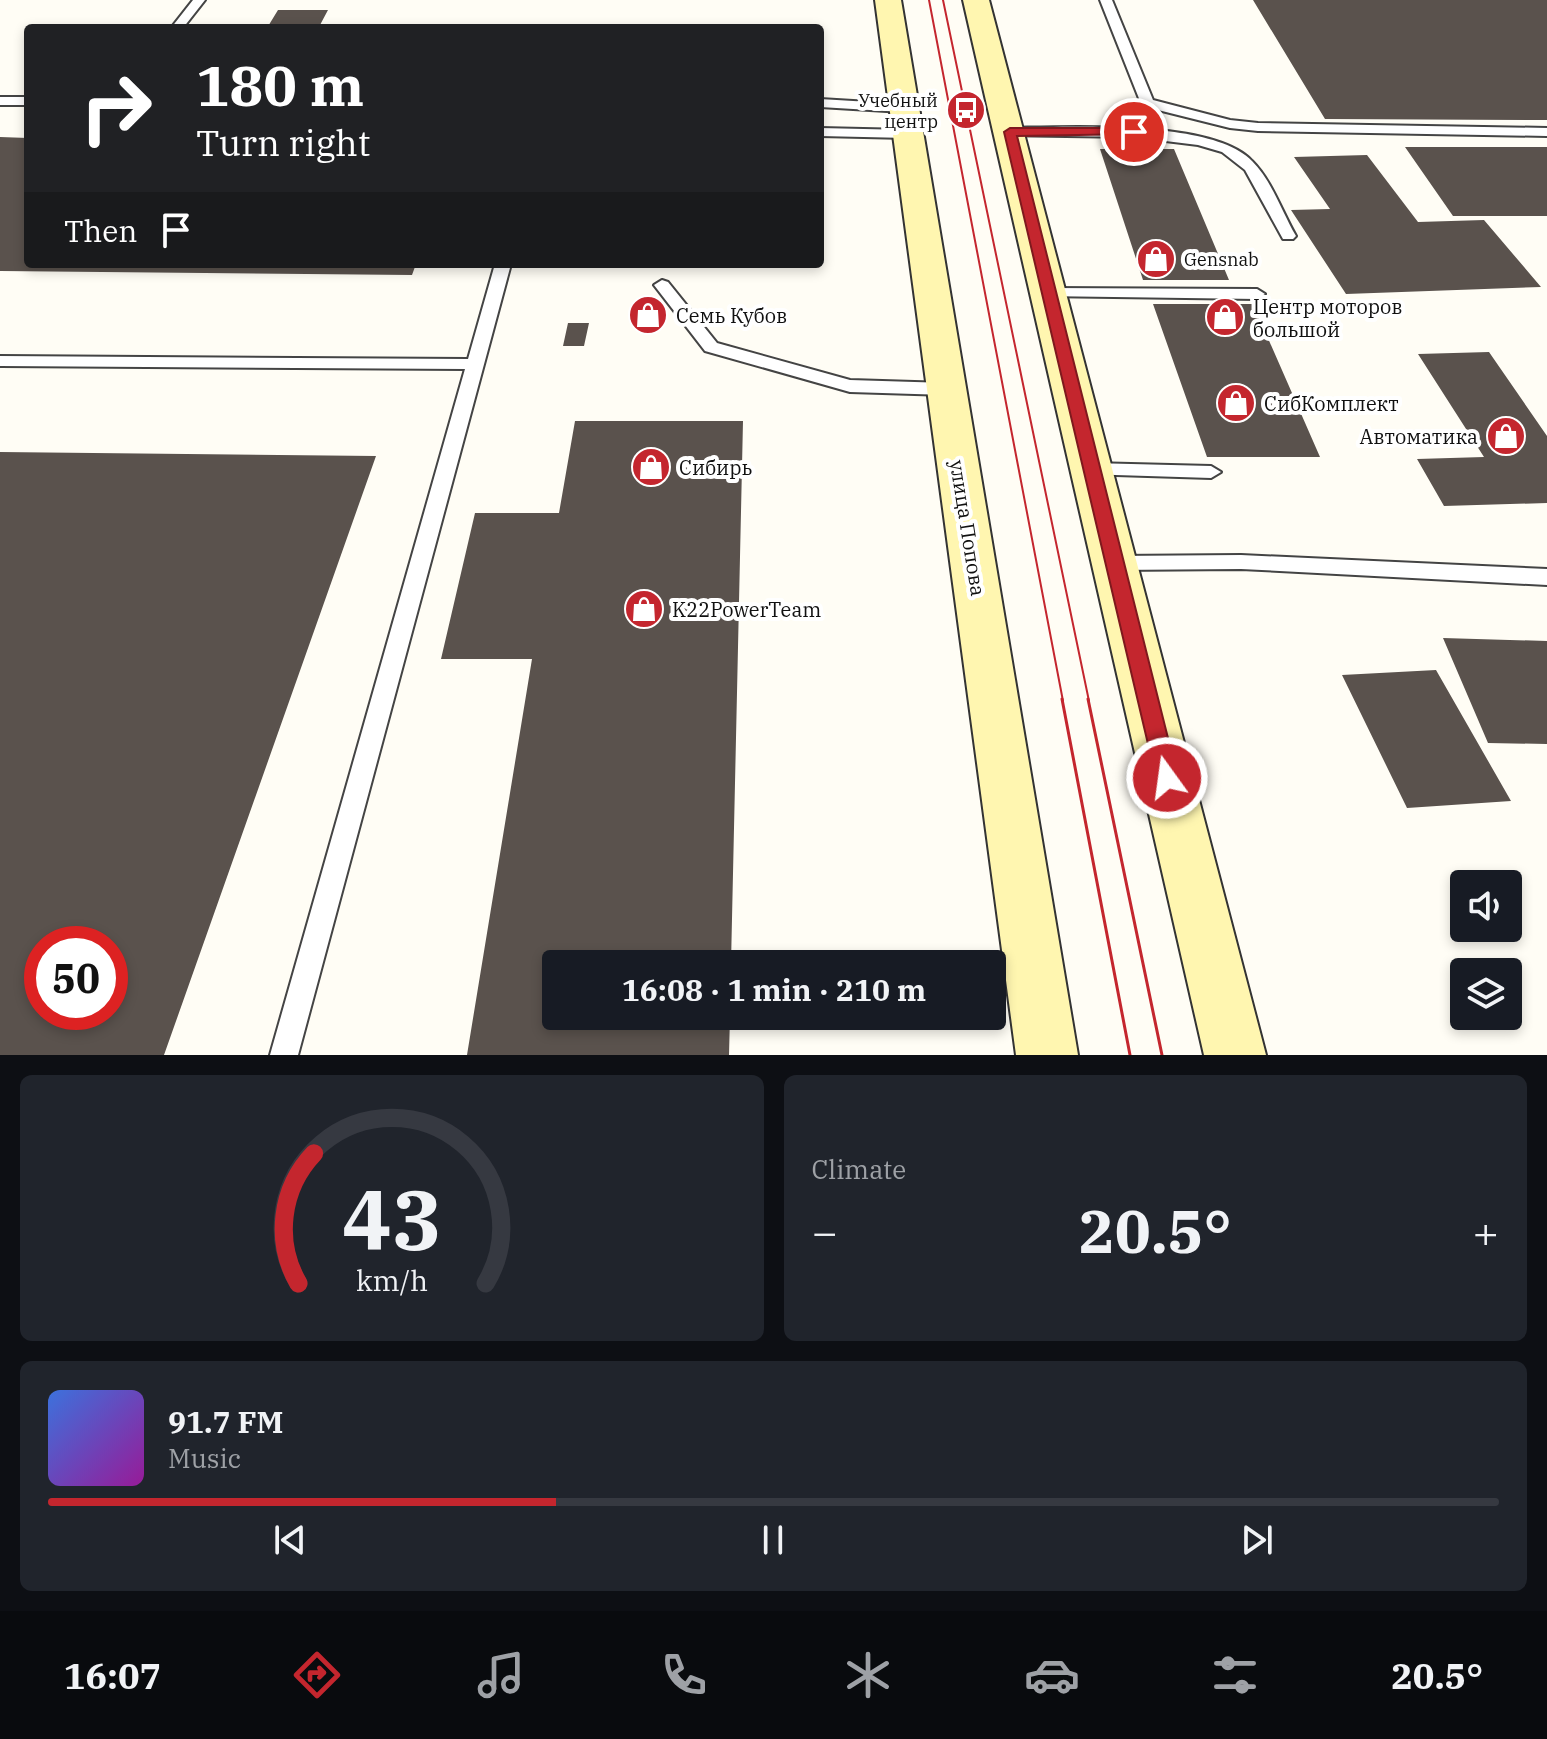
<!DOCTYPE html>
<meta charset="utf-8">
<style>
:root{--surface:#171b24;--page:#20242c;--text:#f1f3f6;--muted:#9ea1a6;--line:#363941;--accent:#c4262e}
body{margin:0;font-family:"IBM Plex Serif",serif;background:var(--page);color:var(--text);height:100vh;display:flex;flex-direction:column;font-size:30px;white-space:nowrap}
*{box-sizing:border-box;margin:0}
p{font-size:26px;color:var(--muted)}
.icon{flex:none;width:44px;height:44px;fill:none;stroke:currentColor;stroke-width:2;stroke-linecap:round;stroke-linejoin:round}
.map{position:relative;height:1055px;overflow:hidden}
.side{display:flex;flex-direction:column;gap:20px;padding:20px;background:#0d0f14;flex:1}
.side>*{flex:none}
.banner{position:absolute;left:24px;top:24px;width:800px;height:244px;border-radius:8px;box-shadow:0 4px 12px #0003;background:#202124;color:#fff;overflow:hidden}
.fabs{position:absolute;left:1450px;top:870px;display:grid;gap:16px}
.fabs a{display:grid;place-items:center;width:72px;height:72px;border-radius:8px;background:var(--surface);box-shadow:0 4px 12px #0003;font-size:40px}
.speed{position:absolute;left:24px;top:926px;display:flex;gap:16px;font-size:40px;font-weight:700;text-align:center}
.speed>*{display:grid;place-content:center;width:104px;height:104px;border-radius:50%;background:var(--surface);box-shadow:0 4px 12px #0003;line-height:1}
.speed .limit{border:12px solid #d22;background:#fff;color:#111}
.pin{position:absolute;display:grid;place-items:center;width:68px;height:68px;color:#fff;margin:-34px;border:4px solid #fff;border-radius:50%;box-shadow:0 2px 8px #0007}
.me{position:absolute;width:88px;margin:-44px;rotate:346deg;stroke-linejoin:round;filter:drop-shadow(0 0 6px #0008)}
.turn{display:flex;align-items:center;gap:28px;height:168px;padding:0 40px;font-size:36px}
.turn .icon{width:104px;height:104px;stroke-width:2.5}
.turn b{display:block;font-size:56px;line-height:68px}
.then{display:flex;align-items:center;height:76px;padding:0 40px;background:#0003;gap:16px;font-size:30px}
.big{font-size:60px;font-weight:700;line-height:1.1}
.side .tile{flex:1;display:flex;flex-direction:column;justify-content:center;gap:12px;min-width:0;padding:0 28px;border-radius:12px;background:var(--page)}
.side .dial{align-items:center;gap:0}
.dial svg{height:208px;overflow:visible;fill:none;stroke:var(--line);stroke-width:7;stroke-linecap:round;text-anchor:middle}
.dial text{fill:var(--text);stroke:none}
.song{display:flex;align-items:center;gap:24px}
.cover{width:96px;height:96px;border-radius:12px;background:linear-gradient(135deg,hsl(220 70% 55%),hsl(300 70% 35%))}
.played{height:8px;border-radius:4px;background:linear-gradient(90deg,var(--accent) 35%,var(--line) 35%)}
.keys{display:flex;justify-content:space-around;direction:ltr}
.heat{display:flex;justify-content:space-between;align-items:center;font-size:44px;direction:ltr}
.side .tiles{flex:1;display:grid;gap:20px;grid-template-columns:1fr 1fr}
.tile:last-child{grid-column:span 2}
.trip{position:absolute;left:542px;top:950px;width:464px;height:80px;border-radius:8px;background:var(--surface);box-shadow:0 4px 12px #0003;font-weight:700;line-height:80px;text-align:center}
.tabs{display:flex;height:128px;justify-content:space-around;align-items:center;background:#090b0e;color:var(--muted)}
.tabs .icon{width:56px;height:56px}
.tabs .selected{color:var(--accent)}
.tabs b{font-size:36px;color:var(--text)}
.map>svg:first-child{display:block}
.building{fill:#5a524d;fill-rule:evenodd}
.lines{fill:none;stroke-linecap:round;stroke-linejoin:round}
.service-casing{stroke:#444;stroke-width:4}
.secondary-casing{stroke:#333;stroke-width:4}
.service{fill:#fff;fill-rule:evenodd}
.secondary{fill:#fff6b0;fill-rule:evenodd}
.tram-far1{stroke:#c4262e;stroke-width:2}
.tram{stroke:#c4262e;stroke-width:3}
.route{fill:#c4262e;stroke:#7f191e;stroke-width:2}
.labels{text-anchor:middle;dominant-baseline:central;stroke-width:8;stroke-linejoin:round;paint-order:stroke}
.far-poi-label{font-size:18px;fill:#111;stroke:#fff;text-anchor:end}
.poi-label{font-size:20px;fill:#111;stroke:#fff;text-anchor:start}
.street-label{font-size:20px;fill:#111;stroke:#fff}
</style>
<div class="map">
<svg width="1547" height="1055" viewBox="0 0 1547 1055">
<rect width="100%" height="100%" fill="#fffdf5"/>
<path class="building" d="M1253,0h294v120l-222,-1z
M278,10h50l-8,15 -7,3h-46z
M0,137l28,1v126h388l-4,11 -412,-4z
M1405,147h142v69h-94z
M1100,149h74l55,131h-86z
M1367,155l51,67 66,-2 57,67 -195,7 -55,-84 39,-1 -36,-52z
M1153,304h100l67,153h-113z
M568,323h21l-5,23h-21z
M1489,352l58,84v67l-103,3 -27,-47 67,-2 -66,-103z
M575,421h168l-12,543h-175v52h174l-1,39h-262l65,-396h-91l34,-146h84z
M0,452l376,4 -212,599h-164zM42,944h68v68h-68z
M1443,638l104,3v103l-59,-1z
M1436,670l75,131 -104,7 -65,-133z"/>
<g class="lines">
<defs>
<path id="service" d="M193,0h12l-22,28h-12z
M1100,0h12l41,100 77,20 28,3 289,5v8l-289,-5 -28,-3 -88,-22z
M0,97h28v8h-28z
M820,99l83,5 7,4 -7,4 -83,-5z
M820,128l87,2 7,4 -7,4 -87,-2z
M1010,128c56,-1 203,-9 242,33 20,20 30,51 44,75l-3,3h-10l-38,-69 -23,-18 -24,-7 -65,-8 -128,-2 -2,-3z
M495,264h16l-213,791h-28l195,-686 -465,-3v-10l468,3z
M662,280l6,2 49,61 133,37 97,3 9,6 -9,6 -97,-3 -145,-41 -51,-66z
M1048,288l209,1 8,5 -8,5 -215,-3 -2,-3z
M1091,463l120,3 10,6 -10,6 -127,-4 -3,-5z
M1241,555l306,14v16l-306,-16 -127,1 -7,-2 -3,-5 3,-5 7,-2z"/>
<path id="secondary" d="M875,0h26l177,1055h-62z
M963,0h26l277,1055h-62z"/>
</defs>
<use href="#service" class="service-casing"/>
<use href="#secondary" class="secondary-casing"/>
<use href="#service" class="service"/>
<use href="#secondary" class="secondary"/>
<path class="tram-far1" d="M929,0l134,701
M943,0l146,701"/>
<path class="tram" d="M1062,699l68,356
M1088,699l74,356"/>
</g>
<path class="route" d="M1134,128l7,4 -2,2 -122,2 161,642 -3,6 -8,3 -8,-3 -3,-6 -152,-646 6,-4z"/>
<defs>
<symbol id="bus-disc" viewBox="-11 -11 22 22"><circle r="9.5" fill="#c4262e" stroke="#fff"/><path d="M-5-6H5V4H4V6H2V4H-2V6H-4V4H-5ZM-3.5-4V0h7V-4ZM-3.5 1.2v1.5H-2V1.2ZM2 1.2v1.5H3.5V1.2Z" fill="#fff"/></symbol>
<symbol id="shop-disc" viewBox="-11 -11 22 22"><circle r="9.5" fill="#c4262e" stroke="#fff"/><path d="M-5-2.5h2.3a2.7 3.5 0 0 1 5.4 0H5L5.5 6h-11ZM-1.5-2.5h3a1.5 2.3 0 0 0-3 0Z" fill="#fff"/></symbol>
</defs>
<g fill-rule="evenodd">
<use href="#bus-disc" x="944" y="88" width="44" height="44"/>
<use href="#shop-disc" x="1134" y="237" width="44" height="44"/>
<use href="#shop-disc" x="626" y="293" width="44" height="44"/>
<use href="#shop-disc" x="1203" y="295" width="44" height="44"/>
<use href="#shop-disc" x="1214" y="381" width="44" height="44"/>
<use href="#shop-disc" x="1484" y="414" width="44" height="44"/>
<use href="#shop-disc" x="629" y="445" width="44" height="44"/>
<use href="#shop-disc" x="622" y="587" width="44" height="44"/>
</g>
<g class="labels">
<g class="far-poi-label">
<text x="938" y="100">Учебный<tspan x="938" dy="21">центр</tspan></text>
<text x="1184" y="259" text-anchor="start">Gensnab</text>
</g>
<g class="poi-label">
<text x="1253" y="306">Центр моторов<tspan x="1253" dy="23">большой</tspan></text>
<text x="676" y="315">Семь Кубов</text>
<text x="1264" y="403">СибКомплект</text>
<text x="1478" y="436" text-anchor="end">Автоматика</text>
<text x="679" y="467">Сибирь</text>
<text x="672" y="609">K22PowerTeam</text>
</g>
<g class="street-label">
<text transform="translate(968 528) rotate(81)">улица Попова</text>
</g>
</g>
</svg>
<div class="fabs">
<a><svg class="icon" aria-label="sound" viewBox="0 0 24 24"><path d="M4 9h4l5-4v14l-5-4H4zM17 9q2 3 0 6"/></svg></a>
<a><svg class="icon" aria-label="layers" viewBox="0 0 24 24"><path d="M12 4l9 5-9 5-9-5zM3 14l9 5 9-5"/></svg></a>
</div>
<div class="speed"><div class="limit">50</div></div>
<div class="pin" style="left:1134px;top:132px;background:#d93025"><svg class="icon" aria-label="arrive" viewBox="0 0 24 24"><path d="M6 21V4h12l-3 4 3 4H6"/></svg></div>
<svg class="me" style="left:1167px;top:778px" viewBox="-20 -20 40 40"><circle r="17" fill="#c4262e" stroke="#fff" stroke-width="3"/><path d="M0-11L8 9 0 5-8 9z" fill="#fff"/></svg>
<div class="trip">16:08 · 1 min · 210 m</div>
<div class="banner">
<div class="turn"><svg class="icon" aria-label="right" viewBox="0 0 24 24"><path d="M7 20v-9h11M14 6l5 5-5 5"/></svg><div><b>180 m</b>Turn right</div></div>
<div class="then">Then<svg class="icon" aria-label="arrive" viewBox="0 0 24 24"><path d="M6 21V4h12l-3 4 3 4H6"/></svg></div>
</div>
</div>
<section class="side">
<div class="tiles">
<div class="tile dial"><svg viewBox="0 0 100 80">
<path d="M14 69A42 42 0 1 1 86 69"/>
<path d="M14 69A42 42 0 0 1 20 19" stroke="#c4262e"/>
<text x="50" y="56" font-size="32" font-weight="700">43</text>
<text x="50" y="72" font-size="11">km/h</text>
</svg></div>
<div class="tile"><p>Climate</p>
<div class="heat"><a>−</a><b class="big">20.5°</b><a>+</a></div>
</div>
<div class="tile">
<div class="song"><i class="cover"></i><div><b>91.7 FM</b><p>Music</p></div></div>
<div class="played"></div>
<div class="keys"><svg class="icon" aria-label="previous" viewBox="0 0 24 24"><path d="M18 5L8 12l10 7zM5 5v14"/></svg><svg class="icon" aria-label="pause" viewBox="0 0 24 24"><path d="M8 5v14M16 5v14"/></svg><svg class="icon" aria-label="next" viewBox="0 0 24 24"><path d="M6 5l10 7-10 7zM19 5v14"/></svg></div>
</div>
</div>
</section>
<nav class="tabs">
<b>16:07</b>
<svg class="icon selected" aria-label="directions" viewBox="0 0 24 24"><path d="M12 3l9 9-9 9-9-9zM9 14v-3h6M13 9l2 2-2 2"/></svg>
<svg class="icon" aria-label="music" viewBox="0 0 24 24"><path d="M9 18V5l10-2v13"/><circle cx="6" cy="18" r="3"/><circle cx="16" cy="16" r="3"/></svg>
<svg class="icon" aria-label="phone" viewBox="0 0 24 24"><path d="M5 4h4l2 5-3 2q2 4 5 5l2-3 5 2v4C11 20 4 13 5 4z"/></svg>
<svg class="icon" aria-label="climate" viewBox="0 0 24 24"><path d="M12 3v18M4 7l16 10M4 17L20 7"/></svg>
<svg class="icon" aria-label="car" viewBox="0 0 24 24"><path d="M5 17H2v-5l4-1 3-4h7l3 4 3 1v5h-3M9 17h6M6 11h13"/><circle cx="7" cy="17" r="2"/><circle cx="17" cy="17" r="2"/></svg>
<svg class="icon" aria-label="filters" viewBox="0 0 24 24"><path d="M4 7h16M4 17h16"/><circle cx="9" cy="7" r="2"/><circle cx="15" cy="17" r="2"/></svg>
<b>20.5°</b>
</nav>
